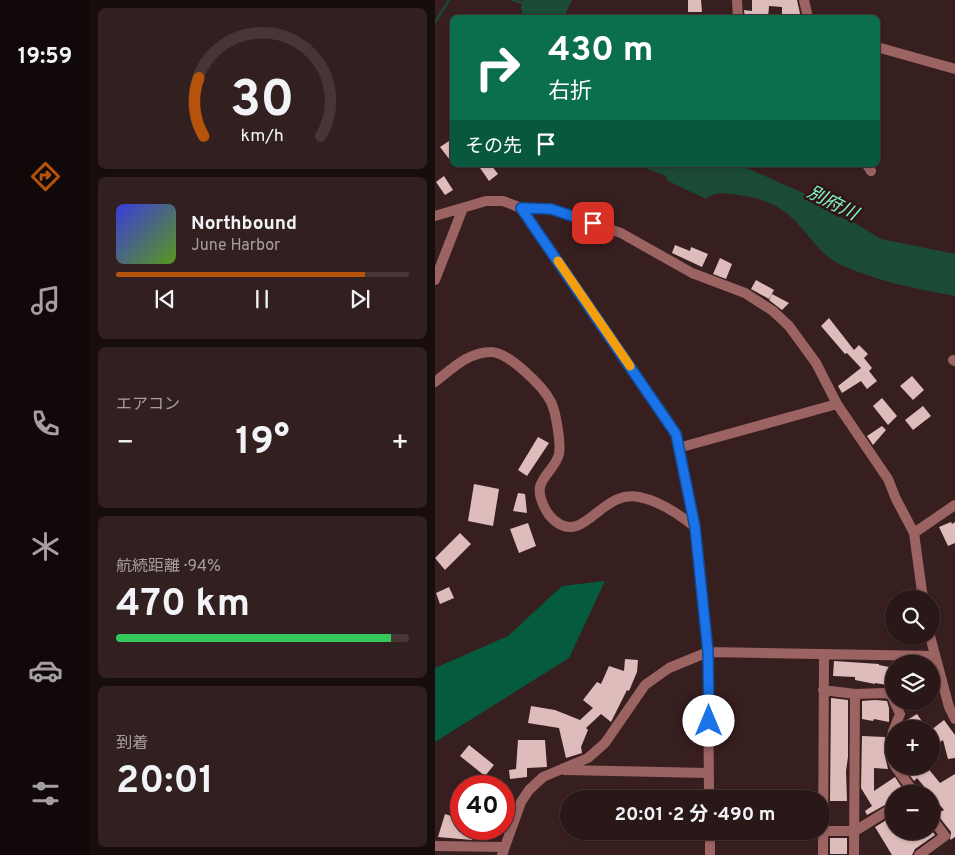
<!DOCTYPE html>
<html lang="ja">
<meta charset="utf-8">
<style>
:root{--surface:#2a1717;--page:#322020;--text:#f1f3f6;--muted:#a59fa1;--line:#463636;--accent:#b45309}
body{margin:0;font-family:Overpass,"Noto Sans JP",sans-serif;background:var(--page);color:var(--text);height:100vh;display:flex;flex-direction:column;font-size:19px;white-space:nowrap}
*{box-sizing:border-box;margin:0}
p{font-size:16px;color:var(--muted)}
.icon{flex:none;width:28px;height:28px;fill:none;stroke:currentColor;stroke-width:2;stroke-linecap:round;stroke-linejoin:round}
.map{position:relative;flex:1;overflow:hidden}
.side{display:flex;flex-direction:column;gap:8px;padding:8px;background:#170d0d;width:345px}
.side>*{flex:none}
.banner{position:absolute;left:15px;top:15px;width:430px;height:152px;border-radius:8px;box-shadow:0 1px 4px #0004,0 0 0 1px var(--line);background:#0b6e4f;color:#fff;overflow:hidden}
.controls{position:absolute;left:450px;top:590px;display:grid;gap:10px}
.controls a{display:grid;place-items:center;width:55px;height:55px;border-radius:50%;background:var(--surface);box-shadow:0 1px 4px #0004,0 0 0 1px var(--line);font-size:25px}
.speed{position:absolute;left:15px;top:775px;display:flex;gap:10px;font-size:25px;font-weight:700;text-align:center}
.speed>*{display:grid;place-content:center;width:65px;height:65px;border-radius:50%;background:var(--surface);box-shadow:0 1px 4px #0004,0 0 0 1px var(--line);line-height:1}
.speed .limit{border:8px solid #d22;background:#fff;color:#111}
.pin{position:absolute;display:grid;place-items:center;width:42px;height:42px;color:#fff;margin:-21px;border-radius:10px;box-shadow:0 2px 8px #0006}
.me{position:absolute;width:55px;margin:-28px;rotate:0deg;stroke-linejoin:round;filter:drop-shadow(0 0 4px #0008)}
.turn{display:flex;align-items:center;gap:18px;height:105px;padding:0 15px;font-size:22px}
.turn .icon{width:65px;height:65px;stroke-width:2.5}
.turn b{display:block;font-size:35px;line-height:42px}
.then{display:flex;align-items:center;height:48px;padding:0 15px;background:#0003;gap:10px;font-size:19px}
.big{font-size:38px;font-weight:700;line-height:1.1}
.side .widget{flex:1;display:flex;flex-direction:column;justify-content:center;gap:8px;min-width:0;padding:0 18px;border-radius:8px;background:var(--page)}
.side .dial{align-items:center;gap:0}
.dial svg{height:130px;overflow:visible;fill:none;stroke:var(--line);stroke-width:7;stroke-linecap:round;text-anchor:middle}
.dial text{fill:var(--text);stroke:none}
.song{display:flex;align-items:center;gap:15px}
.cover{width:60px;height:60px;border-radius:8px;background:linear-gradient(135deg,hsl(240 70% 55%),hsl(90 70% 35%))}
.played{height:5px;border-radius:2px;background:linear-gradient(90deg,var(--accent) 85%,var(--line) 85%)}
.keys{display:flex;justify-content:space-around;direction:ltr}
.heat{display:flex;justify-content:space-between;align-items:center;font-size:28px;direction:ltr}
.charge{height:8px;border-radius:4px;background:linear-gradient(90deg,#34c759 94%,var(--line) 0)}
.trip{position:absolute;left:125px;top:790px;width:270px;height:50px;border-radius:25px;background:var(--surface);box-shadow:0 1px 4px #0004,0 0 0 1px var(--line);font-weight:700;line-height:50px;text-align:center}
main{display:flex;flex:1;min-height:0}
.tabs{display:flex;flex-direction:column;width:90px;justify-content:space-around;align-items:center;background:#110909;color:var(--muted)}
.tabs .icon{width:35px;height:35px}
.tabs .selected{color:var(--accent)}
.tabs b{font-size:22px;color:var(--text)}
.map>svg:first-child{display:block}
.green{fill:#055b3d}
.water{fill:#1b4a36}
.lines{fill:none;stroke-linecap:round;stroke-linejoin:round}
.stream{stroke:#1b4a36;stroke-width:2.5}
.building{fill:#debcbb}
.minor{stroke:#9b6362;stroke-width:10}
.route-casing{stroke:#114b97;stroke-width:12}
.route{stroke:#1a73e8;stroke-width:9}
.slow{stroke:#f59e0b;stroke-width:9}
.labels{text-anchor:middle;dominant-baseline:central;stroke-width:5;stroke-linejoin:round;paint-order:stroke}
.water-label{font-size:18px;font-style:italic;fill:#80f7c1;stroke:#2e1616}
</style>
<main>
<nav class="tabs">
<b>19:59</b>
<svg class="icon selected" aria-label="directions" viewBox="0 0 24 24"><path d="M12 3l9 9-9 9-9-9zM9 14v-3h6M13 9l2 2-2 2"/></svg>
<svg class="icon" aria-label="music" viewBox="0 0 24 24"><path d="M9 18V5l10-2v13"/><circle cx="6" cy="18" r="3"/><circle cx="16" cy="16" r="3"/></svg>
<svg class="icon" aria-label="phone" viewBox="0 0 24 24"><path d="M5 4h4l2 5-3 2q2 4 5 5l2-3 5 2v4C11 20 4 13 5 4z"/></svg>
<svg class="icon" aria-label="climate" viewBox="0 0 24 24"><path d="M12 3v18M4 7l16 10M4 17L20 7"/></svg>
<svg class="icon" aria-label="car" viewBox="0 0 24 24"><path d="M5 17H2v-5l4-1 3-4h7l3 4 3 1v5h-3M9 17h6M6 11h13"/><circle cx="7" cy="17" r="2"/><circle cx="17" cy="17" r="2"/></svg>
<svg class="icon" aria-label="filters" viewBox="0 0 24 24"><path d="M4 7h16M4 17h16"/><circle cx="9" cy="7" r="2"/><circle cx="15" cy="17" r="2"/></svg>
</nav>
<section class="side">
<div class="widget dial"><svg viewBox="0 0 100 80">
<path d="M14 69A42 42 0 1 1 86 69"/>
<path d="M14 69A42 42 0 0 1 11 33" stroke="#b45309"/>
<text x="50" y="56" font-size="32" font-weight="700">30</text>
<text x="50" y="72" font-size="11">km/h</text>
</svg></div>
<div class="widget">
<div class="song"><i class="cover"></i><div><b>Northbound</b><p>June Harbor</p></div></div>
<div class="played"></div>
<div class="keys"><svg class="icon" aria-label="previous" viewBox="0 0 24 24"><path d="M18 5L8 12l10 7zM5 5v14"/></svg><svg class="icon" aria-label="pause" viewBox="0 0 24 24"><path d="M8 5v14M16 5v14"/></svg><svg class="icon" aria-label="next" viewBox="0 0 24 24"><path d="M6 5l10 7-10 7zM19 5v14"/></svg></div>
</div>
<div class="widget"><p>エアコン</p>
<div class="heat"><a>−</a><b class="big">19°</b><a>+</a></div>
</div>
<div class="widget"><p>航続距離 · 94%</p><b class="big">470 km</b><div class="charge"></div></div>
<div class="widget"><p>到着</p><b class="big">20:01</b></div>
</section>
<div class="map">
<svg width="520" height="855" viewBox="0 0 520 855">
<rect width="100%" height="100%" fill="#381f1f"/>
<path class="green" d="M170,581l-36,77 -134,84v-74l73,-32 54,-50z"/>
<path class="water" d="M88,0h49l-8,17 -41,1 -2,-11z
M203,165h102l70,31 22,18 21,8 28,17 74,15v42c-39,-7 -78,-15 -114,-31 -23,-11 -32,-32 -50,-48 -16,-15 -38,-21 -60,-23 -9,-1 -18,-2 -25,5l-38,-18 -2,-5z"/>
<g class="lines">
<path class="stream" d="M78,0l10,3
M0,22l14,-22"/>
</g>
<path class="building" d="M253,0h13l1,12h-14z
M317,0h45l4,18h-19v-11l-13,-1 -1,12h-23l-1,-8 8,1z
M14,141l4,4v19l-13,-17z
M43,165h13l7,9 -9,7z
M9,176l9,14 -8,5 -9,-13z
M240,245l15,6 1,-4 17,7 -6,13 -30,-14z
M285,258l12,6 -6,15 -13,-5z
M321,280l18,10 -5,9 -18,-10z
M337,294l17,9 -7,7 -13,-10z
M394,318l25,32 5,-5 9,9 -4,4 8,10 -3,3 8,10 -10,8 -6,-8 -19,12 -4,-7 23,-18 -14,-15 -2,1 -24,-28z
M477,376l12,14 -11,10 -13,-14z
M447,398l15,18 -9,9 -15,-19z
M488,406l8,10 -18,14 -8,-10z
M447,426l4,4 -13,15 -6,-9z
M103,437l11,6 -22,33 -9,-6z
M39,484l25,5 -6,37 -25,-5z
M83,493l7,1 2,19 -14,-2z
M516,522l1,2 3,-2v21l-7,3 -9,-19z
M93,523l8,23 -17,7 -9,-24z
M25,533l11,11 -26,26 -10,-12z
M14,587l5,11 -14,6 -4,-11z
M190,659l13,1 -1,12 -8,19 -2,-1 -16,32 -10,-8 -15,14 2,2 -7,17 1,6 -16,5 -7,-30 -31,-5 3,-17 24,4 25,10 13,-12 -10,-8 14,-18 4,2 8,-18 15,5z
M399,661l45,3v1l15,3v18l-19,-3v1l-20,-4v-3l-22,-1z
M396,698l17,2v57l-2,14 1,30h-17z
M440,700l12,1 2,7v14l-15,-3 -1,2 -11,-2v-18z
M482,714l10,15h-21l-3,-5 1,-2z
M509,720l11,15v23l-7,1 -5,-19 -12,9v-19z
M427,736l23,1 -1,15 4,17 -14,-1v23l21,-14 11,17h-12v6l-27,15 -2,-4 7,-5 -11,-18z
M83,740h27l2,27 -20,1v9l-17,2 -1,-9 7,-1z
M34,745l25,20 -9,11 -25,-20z
M488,766h3l14,17 15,-9v63l-5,3 1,-8 -14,-18 7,-4 -27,-32 -3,3 -8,-11 5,-3 3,6z
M10,814l16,5v10h14l-3,11 -34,-3z
M458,816l1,15h37v-2l4,6 -20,14 -3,6h-20l-17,-28z
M395,838h17v16h-17z"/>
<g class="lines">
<path class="minor" d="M302,0l1,18
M369,0l4,18
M442,47l78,22
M432,165l4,6
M86,208l155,226 19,93 13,125 1,147
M0,216l51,-15h17l18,7 30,1 70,24 71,40 53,20 28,18 16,15 27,37 21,41 51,75 8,20 18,34 9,66
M0,280l28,-72
M518,360l2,1
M0,382c17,-13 33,-30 56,-30 17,0 52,34 60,50 5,10 10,41 8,52 -3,13 -17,22 -19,33 -2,11 7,28 15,34 30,24 46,-32 84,-24 20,4 40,17 56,30
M243,448l159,-44
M479,533l41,-28
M495,636l19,71 6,12
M388,690l32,4 31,-1 5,2 3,5
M459,729c-4,9 -4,26 0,35
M459,729l6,-15 -6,-13
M460,766l20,28
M130,770l144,3
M275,831v24
M389,831h31l39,-24
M0,846l70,1
M67,855l19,-53 8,-12 14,-13 45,-19 17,-15 40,-58 24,-17 39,-16 226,4
M388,855l1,-200
M419,855l1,-161
M484,855l26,-19 -14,-19"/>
</g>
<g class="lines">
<defs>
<path id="route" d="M158,223l-42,-14 -30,-1 155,226 19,93 13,125 1,69"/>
</defs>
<use href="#route" class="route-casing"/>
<use href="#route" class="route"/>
<path class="slow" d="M123,261l72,105"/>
</g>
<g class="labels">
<g class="water-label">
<text transform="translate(397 204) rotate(27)">別府川</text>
</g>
</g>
</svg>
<div class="controls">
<a><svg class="icon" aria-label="search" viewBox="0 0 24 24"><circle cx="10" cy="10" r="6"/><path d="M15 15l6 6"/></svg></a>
<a><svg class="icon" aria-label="layers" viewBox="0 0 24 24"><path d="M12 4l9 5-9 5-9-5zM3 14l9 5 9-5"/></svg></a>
<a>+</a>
<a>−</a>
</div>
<div class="speed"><div class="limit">40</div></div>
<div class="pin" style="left:158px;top:223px;background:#d93025"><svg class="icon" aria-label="arrive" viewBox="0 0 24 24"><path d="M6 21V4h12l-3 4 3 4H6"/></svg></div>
<svg class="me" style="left:274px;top:721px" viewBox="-20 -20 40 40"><circle r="19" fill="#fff"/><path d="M0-13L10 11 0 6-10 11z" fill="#1a73e8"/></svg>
<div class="trip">20:01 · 2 分 · 490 m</div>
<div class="banner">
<div class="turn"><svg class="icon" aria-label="right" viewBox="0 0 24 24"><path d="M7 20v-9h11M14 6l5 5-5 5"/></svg><div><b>430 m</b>右折</div></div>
<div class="then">その先<svg class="icon" aria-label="arrive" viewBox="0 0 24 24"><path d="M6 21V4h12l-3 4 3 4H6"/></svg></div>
</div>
</div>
</main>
